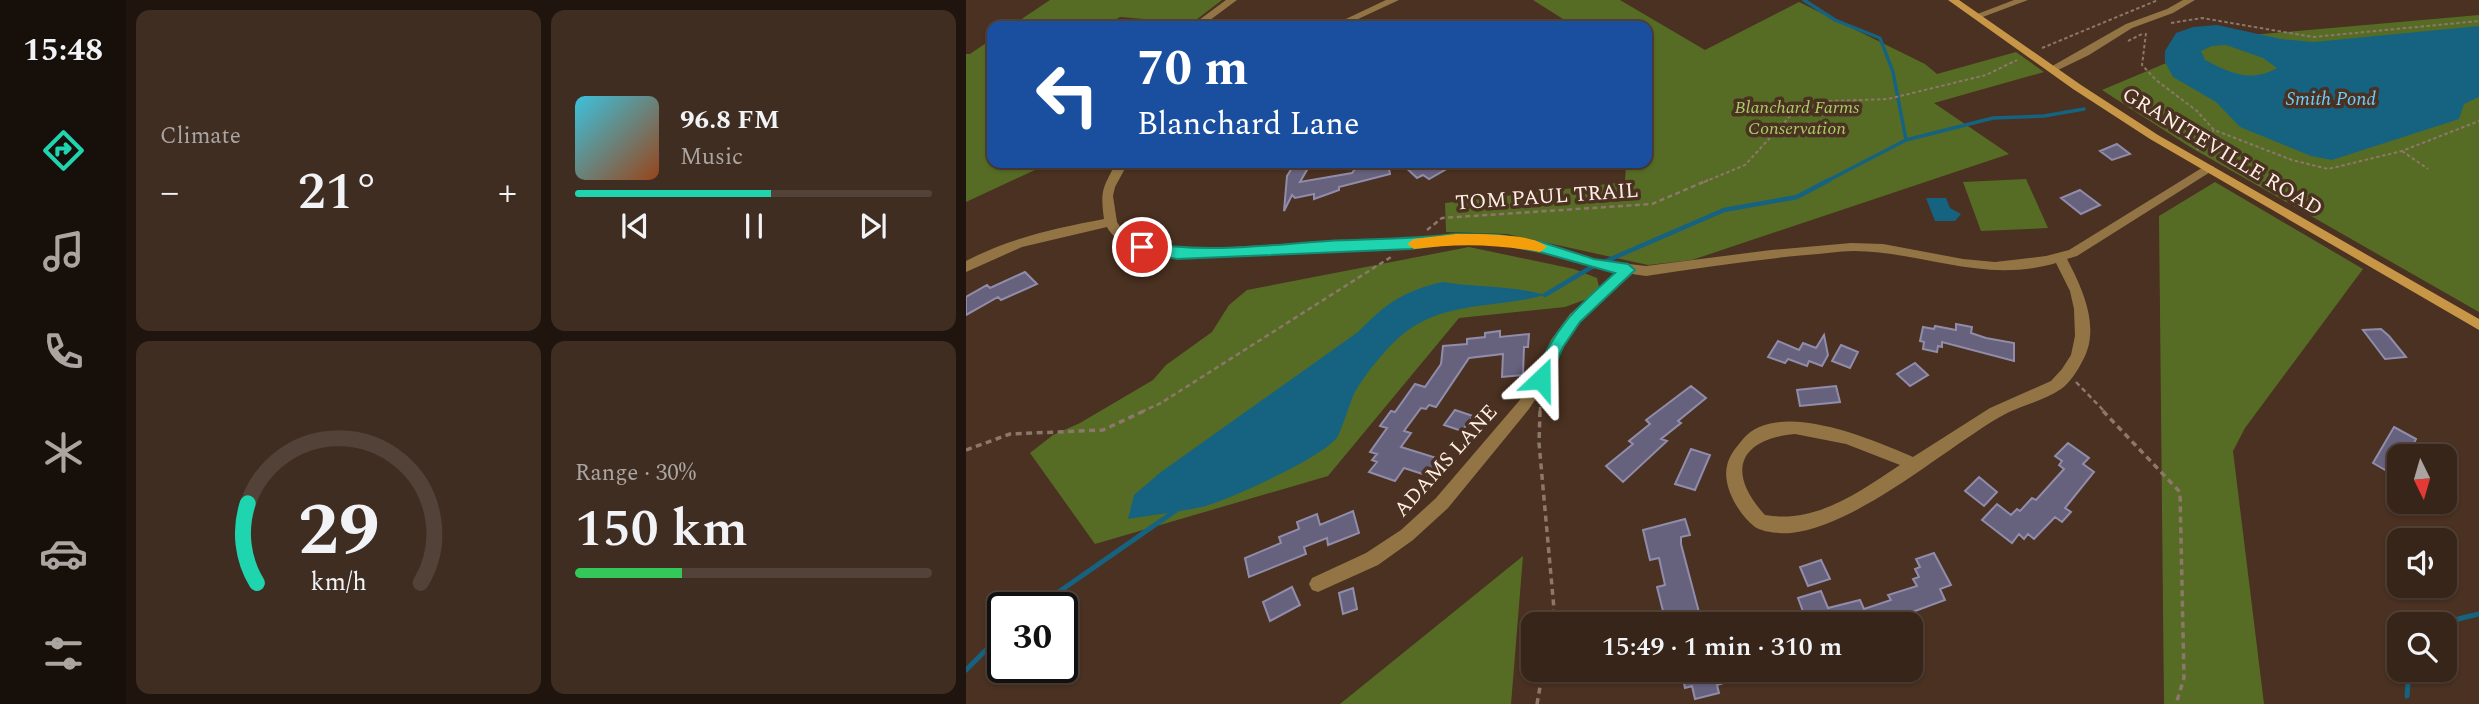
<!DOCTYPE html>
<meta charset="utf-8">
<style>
:root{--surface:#382519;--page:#3f2d22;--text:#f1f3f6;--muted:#aba5a2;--line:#524238;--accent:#1fd5b0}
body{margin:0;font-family:Spectral,serif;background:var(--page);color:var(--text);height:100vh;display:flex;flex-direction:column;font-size:26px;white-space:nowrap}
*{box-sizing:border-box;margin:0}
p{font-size:23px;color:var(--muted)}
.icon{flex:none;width:38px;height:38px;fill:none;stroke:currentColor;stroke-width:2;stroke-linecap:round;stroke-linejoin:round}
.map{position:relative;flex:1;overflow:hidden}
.panel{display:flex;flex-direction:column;gap:10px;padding:10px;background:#1f140e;width:840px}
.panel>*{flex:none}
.hud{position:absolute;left:21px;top:21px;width:665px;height:147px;border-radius:14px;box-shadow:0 2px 5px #0004,0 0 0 2px var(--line);background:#1a4fa0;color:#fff;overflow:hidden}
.needle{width:46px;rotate:175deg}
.buttons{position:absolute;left:1421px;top:444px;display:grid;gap:14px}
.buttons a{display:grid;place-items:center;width:70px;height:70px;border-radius:14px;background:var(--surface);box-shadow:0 2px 5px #0004,0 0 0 2px var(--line);font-size:35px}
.speed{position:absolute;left:21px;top:592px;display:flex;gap:14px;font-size:35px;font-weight:700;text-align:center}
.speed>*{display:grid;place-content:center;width:91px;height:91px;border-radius:50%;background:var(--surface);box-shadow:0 2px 5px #0004,0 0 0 2px var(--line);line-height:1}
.speed .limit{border:4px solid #111;border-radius:10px;background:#fff;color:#111}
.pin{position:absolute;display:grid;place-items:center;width:60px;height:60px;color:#fff;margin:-30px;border:4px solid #fff;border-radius:50%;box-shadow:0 2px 7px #0007}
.me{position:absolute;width:77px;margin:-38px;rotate:23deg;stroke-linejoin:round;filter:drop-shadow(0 0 5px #0008)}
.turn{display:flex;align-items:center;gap:24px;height:147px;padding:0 35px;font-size:32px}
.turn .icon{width:91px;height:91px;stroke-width:2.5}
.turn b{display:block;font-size:49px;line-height:60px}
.big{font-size:52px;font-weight:600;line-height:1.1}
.panel .widget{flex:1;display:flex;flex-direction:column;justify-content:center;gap:10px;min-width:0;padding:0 24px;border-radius:14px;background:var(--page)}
.panel .dial{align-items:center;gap:0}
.dial svg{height:182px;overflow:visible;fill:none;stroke:var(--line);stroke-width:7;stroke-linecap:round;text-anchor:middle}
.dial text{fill:var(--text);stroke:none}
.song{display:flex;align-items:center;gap:21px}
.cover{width:84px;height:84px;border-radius:10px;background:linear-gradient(135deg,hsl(190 70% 55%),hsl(20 70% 35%))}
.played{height:7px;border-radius:4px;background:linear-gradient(90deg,var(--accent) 55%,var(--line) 55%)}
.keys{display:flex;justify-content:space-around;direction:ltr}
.heat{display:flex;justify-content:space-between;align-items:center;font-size:38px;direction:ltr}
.charge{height:10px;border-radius:5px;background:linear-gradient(90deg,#34c759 30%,var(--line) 0)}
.panel .tiles{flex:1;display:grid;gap:10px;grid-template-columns:repeat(2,1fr)}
.trip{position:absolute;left:555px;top:612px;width:402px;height:70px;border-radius:14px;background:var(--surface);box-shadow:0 2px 5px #0004,0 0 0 2px var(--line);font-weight:600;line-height:70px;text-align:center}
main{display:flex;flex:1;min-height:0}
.tab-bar{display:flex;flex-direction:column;width:126px;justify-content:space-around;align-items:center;background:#160f0a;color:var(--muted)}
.tab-bar .icon{width:49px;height:49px}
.tab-bar .selected{color:var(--accent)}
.tab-bar b{font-size:32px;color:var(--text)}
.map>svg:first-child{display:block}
.green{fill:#566c25}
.water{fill:#156381;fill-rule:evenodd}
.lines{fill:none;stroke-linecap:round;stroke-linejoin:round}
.stream-far2{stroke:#156381;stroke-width:3.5}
.stream-far1{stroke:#156381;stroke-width:4.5}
.stream{stroke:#156381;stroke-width:5}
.building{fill:#66617d;stroke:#918caa;stroke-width:2}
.path-far2{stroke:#8d776a;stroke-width:2;stroke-dasharray:3.5 2.5;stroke-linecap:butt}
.path-far1{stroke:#8d776a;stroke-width:2.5;stroke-dasharray:5 3.5;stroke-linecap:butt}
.path{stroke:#8d776a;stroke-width:3.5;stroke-dasharray:6 4.5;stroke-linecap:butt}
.street{fill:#937545;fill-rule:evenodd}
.secondary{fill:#c79646;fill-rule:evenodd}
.route{fill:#1fd5b0;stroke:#148a72;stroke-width:2}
.slow{fill:#f59e0b}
.labels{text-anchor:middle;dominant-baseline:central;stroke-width:7;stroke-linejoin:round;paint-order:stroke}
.far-park-label{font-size:18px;font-style:italic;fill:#aacd66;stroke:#4a3121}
.far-water-label{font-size:19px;font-style:italic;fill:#6ecefa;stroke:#4a3121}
.street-label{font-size:21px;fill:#ffefe5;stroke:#4a3121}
</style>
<main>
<nav class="tab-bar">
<b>15:48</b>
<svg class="icon selected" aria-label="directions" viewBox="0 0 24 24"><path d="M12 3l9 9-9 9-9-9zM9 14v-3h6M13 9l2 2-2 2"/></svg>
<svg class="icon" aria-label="music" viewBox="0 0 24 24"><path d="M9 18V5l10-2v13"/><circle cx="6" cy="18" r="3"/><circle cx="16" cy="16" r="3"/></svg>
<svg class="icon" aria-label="phone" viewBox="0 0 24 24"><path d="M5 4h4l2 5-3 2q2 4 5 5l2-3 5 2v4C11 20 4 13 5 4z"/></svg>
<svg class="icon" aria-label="climate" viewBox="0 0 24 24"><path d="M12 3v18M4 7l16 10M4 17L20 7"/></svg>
<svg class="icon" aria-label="car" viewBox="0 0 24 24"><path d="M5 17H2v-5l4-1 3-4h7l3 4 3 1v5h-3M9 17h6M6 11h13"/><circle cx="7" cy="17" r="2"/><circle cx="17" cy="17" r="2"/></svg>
<svg class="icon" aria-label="filters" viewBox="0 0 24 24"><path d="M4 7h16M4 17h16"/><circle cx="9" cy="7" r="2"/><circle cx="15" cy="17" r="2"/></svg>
</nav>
<section class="panel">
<div class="tiles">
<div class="widget"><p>Climate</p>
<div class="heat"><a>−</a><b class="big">21°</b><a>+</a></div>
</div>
<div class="widget">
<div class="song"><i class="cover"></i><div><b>96.8 FM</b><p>Music</p></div></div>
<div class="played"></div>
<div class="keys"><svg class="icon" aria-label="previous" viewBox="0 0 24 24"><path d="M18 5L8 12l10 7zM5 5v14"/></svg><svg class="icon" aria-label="pause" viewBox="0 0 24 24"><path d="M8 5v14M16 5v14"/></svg><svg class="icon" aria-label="next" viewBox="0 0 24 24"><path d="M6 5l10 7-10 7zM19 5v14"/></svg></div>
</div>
<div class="widget dial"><svg viewBox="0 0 100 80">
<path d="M14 69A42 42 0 1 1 86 69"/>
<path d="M14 69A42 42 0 0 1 10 34" stroke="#1fd5b0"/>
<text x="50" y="56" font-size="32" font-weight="700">29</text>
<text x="50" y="72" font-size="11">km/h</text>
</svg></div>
<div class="widget"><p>Range · 30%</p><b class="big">150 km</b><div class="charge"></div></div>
</div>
</section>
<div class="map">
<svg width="1513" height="704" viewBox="0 0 1513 704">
<rect width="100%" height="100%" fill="#4a3121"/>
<path class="green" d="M84,0h172l-30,23 -72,-6 -15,9h-94z
M567,0h87l85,50 94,-48 126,62 12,10 79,-22 28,20 -110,31 75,51 -317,106 -44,5 -141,-31 -61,-2 -1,-29 180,-21 1,-19h21v-137h-73z
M1513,15v297l-289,-165 -88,-57 126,-53z
M26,39v124h58l-84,39v-148h4z
M1060,179l22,49 -67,3 -18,-49z
M1249,182l148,87 -118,159 -12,23 31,253h-100l-5,-488z
M503,247l105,22 23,9 2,9 -12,12 -22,8 -106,11 -131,158 -233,68 -65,-91 23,-18 27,-12 73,-43 13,-15 46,-33 17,-27 18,-15z
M557,556l-12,148h-171z"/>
<path class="water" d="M1251,25l64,14 33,3 165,-16v71l-15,7 -5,15 -127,41 -21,-4 -71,-29 -24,-25 -43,-25 -8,-15v-11l11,-18 17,-6zM1260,45l37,13 14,10c-26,15 -47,5 -72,-8l-4,-9 11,-5z
M960,198h20l4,10 11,6 -6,7h-20z
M477,282c34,6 69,3 102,13 -46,13 -97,6 -138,36 -18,13 -44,45 -54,65 -5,13 -9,27 -15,40 -11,20 -112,65 -136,71 -24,5 -49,8 -74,12l6,-24 27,-23 197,-140c27,-28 47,-42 85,-50z"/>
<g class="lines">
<path class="stream-far2" d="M838,0l31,20 45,18 13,34 13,68
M859,182l81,-42 87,-22 51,-2 40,-7"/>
<path class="stream-far1" d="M579,295l45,-27 134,-58 73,-13 32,-17"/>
<path class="stream" d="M71,607l138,-96
M1479,626l13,-7 21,-5
M0,670l37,-37
M1441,696l2,-26"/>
</g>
<path class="building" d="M1151,144l13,10 -18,6 -12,-9z
M329,163h16l-11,19 52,-9 6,-8 11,-1v3l19,-3 2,10 -51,13v3l-25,9v-5l-19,4 -3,-3 -8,16 3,-35z
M435,163h19l3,2 6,-2h28l-28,16 -6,-4 -6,3z
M1114,190l20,15 -19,9 -20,-16z
M59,272l12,12 -36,16 -3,-3 -32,18v-18l21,-12 3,3z
M990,324l16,3 -1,6 15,5 28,5v18l-72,-19v5l-4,-1 -1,6 -14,-3 1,-7 -4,-1 3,-14 11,2 1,-3 21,4z
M1415,329l8,7 17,21 -21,2 -22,-29z
M534,331v6l29,-3 -1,13h-4l-1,28 -21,2 1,-23 -34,4 -33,49 -7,-2 -3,4 -5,-1 -17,23 7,2 -10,14 42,13 -11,17 -28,-9 -9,13 -26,-9 8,-10 -5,-2 5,-6 -7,-2 17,-24 -7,-2 11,-15 4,1 20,-28 10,3 16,-23 2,-18 24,-2v-5l18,-2v-4z
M858,335l4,20 -6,11 -13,-5 -2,5 -19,-7 -3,4 -17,-6 10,-16 21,9 4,-7 13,5z
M875,345l17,7 -8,16 -18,-7z
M949,363l13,12 -18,11 -13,-12z
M725,386l15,12 -28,23 3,2 -20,16 6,2 -44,41 -17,-16 27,-22 -4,-3 21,-17 -4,-4z
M870,386l4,16 -40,4 -3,-16z
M489,410l18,6 -11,15 -18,-6z
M1428,427l22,12 -9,18h-8v21l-26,-15z
M1102,443l21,15 -6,6 11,8 -29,36 6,4 -9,10 -7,-5 -21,22 -6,-5 -4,5 -5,-5 -7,9 -30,-23 15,-16 14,11 6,-6 3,2 12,-13 4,2 28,-31 -5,-4 3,-4 -7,-5z
M725,449l19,6 -15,35 -20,-6z
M1013,477l18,15 -13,14 -19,-15z
M387,511l6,22 -31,12 -1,-7 -23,9 2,7 -57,23 -4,-19 36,-15 -2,-6 20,-8 -2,-7 20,-8 3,11z
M719,519l5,16 -9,2v7l19,72 -9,2 2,7h-21l-3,-12 -5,2 -7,-28 8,-2 -6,-27 -9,2 -7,-30z
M968,553l17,32 -11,4 5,11 -57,21 1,4h-81l-10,-27 23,-7 7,17 32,-8 4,9 27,-9 -3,-5 29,-9 -4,-7 6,-2 -4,-8 5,-2 -4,-8z
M855,560l9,19 -22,7 -8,-19z
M326,587l8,18 -30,16 -7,-19z
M387,588l4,21 -14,5 -4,-21z
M715,670h46l3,11 -13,4 2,8 -24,6 -3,-13 -7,2z"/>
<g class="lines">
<path class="path-far2" d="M1205,23l31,-5 111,19 166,-16
M1180,33l-4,32 14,15 41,31 17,19 78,30 36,9 74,-18 77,-30
M1162,41l16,-8
M1076,48l116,-48
M1231,150l17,-20
M1436,151l26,18
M738,182l41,-17 58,-63 85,-3 98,-24 31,-15"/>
<path class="path-far1" d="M461,230l15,-12 210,-14 56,-24
M1110,382l29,30
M175,412l20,-9 230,-146
M574,412v-5"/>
<path class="path" d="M574,411l-1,32 15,166 -3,16
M1137,411l77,81 4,186 -8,26
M0,450l44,-16 93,-4 41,-19
M571,704l6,-34"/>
<path class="street" d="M260,0h11l-35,26h-11z
M420,0h13l-56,26h-12z
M1048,0h14l-48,18 -8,-2z
M1217,0h12l-22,13 -41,15 -43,27 -33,16 -9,-2 79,-45 41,-15z
M150,163h12l-13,24 -2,9 4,26 5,8 23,13 32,7 181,-10h52l46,-5 42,1 43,7 54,17 51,6 125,-16 80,-7 32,1 80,15 32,3 51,-6 23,-6 136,-84h8l2,3 -138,87 -10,3c15,29 34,68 16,101 -5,10 -13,23 -22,29 -19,13 -44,17 -63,29 -57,34 -142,108 -207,115 -10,1 -29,-1 -36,-6 -16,-12 -33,-41 -28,-61 2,-11 9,-18 16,-27 35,-41 130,1 170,18l77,-49 61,-27 11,-12 9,-14 4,-19 -1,-27 -4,-18 -14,-28c-73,21 -131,-11 -202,-12 -16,0 -32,3 -48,4 -54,5 -107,13 -160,21l-14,-2 -52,48 -18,24 -16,37 -17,26 -81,99 -35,32 -35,25 -60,27 -6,-2 -3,-6 3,-6 54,-25 35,-23 35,-32 83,-97 16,-25 16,-36 19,-26 48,-42c-41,-6 -78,-24 -120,-28 -31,-3 -60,3 -90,4 -49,2 -97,3 -145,6 -28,1 -57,6 -85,4 -24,-1 -59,-9 -71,-31l-85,20 -56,25v-11c43,-23 91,-33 138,-42 -4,-29 -1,-31 12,-56zM829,434l51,10 54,21c-41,27 -84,59 -135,50 -39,-42 -27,-76 30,-81z"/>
<path class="secondary" d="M982,0h11l122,85 77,50 321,184v11l-329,-191 -77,-50z"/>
</g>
<path class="route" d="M490,234l42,1 43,7 53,17 34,5 7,6 -55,52 -17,25 -16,36h-12l-2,-4c23,-54 40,-68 82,-106l-75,-21 -42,-8 -42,-1 -46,6 -233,10 -35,-7 -7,-5 7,-5c62,12 124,3 186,-1 43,-2 86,-2 128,-7z"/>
<path class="slow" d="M490,234c21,0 78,-1 91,13l-7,5c-44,-8 -82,-9 -126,-3l-7,-5 7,-5z"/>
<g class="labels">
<g class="far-park-label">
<text x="831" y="107">Blanchard Farms<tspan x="831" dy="21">Conservation</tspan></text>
</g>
<g class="far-water-label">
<text x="1365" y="99">Smith Pond</text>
</g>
<g class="street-label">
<text transform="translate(1256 152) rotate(31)">GRANITEVILLE ROAD</text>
<text transform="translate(581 197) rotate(-4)">TOM PAUL TRAIL</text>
<text transform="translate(480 461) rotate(-48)">ADAMS LANE</text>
</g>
</g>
</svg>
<div class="buttons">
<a><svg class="needle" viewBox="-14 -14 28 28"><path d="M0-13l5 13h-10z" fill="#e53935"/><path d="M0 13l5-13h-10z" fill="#aba5a2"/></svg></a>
<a><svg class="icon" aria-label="sound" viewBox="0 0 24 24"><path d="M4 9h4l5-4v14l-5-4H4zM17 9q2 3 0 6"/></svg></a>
<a><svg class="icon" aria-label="search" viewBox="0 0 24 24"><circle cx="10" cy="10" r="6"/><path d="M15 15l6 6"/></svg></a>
</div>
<div class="speed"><div class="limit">30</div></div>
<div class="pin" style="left:176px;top:247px;background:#d93025"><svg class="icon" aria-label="arrive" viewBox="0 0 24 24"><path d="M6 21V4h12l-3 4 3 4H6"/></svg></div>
<svg class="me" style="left:575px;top:379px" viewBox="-20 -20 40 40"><path d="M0-17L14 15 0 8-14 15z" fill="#1fd5b0" stroke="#fff" stroke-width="4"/></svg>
<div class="trip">15:49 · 1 min · 310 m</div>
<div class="hud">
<div class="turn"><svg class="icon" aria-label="left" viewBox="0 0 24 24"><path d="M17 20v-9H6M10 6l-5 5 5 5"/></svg><div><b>70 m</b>Blanchard Lane</div></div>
</div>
</div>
</main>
